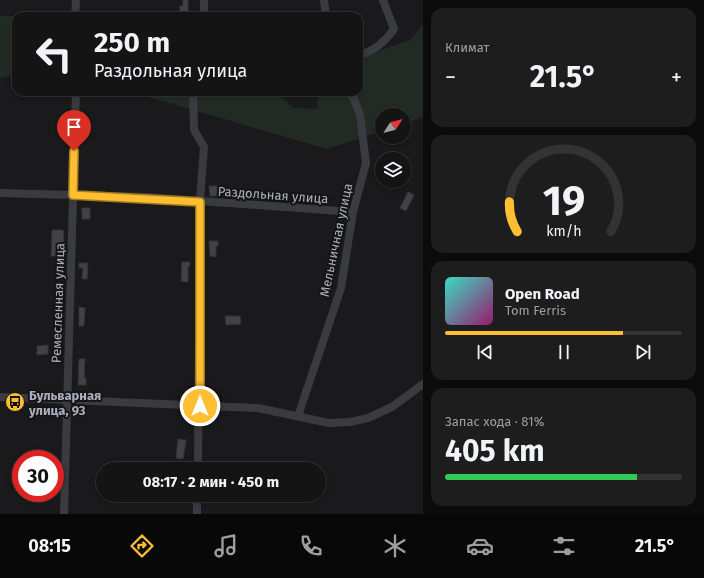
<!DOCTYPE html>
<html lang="ru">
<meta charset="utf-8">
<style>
:root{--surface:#141415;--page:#1d1d1e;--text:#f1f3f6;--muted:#9d9ea0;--line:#333334;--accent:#fdbe31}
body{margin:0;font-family:"Fira Sans",sans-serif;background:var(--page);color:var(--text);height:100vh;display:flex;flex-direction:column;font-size:15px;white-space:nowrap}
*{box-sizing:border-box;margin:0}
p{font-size:13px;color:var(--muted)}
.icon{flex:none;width:22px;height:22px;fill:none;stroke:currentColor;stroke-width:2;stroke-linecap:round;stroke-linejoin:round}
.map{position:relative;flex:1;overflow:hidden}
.sheet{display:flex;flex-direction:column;gap:8px;padding:8px;background:#0b0b0c;width:281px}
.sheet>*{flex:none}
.guide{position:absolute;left:12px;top:12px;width:351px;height:84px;border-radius:12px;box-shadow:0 2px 6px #0003,0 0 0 1px var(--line);background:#141415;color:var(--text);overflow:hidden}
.needle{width:26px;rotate:54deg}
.controls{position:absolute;left:375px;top:108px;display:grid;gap:8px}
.controls a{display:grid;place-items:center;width:36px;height:36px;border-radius:50%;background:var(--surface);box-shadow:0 2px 6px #0003,0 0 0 1px var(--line);font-size:20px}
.speed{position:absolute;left:12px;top:450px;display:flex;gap:8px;font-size:20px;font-weight:700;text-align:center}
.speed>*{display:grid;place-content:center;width:52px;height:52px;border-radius:50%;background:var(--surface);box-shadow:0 2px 6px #0003,0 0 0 1px var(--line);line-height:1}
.speed .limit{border:6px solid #d22;background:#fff;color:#111}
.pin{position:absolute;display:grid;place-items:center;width:34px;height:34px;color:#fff;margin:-41px -17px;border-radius:50% 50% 50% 0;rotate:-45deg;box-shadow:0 0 4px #0007}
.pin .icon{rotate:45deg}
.me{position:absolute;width:44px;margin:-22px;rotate:0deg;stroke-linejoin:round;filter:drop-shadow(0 0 3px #0008)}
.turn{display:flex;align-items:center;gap:14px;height:84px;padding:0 16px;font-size:18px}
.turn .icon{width:52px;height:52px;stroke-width:2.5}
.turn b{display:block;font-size:28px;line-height:34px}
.big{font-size:30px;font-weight:700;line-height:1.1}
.sheet .card{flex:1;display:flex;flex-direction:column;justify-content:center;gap:6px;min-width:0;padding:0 14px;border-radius:12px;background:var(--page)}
.sheet .dial{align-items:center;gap:0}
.dial svg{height:104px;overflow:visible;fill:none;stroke:var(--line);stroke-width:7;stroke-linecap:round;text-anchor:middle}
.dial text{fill:var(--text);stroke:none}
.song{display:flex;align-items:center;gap:12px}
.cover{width:48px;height:48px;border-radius:6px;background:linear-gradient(135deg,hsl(170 70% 55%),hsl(320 70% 35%))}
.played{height:4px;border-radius:2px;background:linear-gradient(90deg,var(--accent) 75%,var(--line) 75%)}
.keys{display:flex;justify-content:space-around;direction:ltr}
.heat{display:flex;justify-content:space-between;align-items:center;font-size:22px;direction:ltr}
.charge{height:6px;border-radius:3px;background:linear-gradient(90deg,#34c759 81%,var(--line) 0)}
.trip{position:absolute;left:96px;top:462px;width:230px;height:40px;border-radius:20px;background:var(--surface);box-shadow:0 2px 6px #0003,0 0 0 1px var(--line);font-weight:700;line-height:40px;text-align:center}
.dock{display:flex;height:64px;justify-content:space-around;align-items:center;background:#080808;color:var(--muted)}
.dock .icon{width:28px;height:28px}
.dock .selected{color:var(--accent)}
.dock b{font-size:18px;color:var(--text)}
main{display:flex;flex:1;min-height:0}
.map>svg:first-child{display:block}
.green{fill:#212b23}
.building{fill:#414246;stroke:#343338}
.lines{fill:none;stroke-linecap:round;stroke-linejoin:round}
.minor{stroke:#3a3b41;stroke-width:8}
.route-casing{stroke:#a47c20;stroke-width:10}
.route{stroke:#fdbe31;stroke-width:7}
.labels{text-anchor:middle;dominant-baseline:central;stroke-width:4;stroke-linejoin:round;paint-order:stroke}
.street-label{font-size:13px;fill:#abb0bc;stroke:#151517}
.poi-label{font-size:13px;font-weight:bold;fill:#abb0bc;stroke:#151517;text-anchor:start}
</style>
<main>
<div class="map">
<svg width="423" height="514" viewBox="0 0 423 514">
<rect width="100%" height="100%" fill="#1a1a1c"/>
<path class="green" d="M0,16h16v58l-16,4z
M423,25v92l-19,7v-9h-22v16l-55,18 -196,-57h147l15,16 24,1 1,-17h41v-34l51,-18z"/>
<path class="building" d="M183,0h5v16h-8v-10h3z
M209,186h8v10h-7z
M408,192l6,3 -8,16 -6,-3z
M82,208h8v11h-8z
M52,230h11l1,12 -4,1v13h-9z
M209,241h9v5h-2v11l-6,-1z
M182,262h8v4h-2v16l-7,-1z
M79,263h9l-1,16h-5l1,-11h-4z
M79,307l6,1 -1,18h-5z
M225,316h15l1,8 -15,1z
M48,345v9l-11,1v-9z
M79,359h6l-1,19h2v7h-8z
M178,439l8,1 -3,19 -7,-1z"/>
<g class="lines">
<path class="minor" d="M324,0l2,16
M75,16l1,-16
M204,16v-16
M359,55c14,-3 27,-14 35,-26l-11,-29
M193,92l1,38 10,17 -4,54 -2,268
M0,193l146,4 207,15
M0,397l258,11 71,15 21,-1 18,-4 24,-11 31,-23
M298,416l43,-128 12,-76 13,-49 -6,-49 -7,-17 -7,-5
M64,514l12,-422
M197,514v-19"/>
</g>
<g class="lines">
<defs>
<path id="route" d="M74,151l-1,44 127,7v204"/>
</defs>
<use href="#route" class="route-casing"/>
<use href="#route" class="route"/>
</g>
<defs>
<symbol id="bus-disc" viewBox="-11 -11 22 22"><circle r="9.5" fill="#fdbe31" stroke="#151517"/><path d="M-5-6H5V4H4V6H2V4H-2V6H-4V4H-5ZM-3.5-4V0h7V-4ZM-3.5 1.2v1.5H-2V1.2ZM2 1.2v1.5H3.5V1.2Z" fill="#111"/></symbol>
</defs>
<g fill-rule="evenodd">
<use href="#bus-disc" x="4" y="391" width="22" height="22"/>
</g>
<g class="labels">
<g class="street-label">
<text transform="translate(273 195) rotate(4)">Раздольная улица</text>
<text transform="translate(336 240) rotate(-78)">Мельничная улица</text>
<text transform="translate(58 303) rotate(-88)">Ремесленная улица</text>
</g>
<g class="poi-label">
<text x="29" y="395">Бульварная<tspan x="29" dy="15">улица, 93</tspan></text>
</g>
</g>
</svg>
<div class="controls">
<a><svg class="needle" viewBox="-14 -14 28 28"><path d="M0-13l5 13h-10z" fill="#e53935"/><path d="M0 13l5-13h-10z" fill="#9d9ea0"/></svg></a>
<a><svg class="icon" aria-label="layers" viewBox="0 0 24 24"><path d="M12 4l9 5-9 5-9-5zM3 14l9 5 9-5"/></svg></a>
</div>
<div class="speed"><div class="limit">30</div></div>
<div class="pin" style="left:74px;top:151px;background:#d93025"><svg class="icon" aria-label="arrive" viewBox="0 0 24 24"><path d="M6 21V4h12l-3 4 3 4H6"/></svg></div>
<svg class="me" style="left:200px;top:406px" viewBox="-20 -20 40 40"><circle r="17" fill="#fdbe31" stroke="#fff" stroke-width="3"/><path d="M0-11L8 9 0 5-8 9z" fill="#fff"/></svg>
<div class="trip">08:17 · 2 мин · 450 m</div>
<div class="guide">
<div class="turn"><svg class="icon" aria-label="left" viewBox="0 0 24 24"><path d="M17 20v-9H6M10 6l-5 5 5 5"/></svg><div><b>250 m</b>Раздольная улица</div></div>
</div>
</div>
<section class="sheet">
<div class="card"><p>Климат</p>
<div class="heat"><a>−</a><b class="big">21.5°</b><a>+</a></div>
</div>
<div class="card dial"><svg viewBox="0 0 100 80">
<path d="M14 69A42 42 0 1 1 86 69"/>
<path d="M14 69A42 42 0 0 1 8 46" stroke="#fdbe31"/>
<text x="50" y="56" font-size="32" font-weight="700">19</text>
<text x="50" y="72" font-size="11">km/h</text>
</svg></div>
<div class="card">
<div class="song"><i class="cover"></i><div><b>Open Road</b><p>Tom Ferris</p></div></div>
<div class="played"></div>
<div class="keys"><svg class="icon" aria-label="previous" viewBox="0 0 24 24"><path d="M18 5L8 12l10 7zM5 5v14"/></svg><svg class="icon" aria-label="pause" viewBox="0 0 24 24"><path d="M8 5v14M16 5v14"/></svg><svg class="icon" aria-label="next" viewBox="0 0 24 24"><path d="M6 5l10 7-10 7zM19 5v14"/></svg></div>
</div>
<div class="card"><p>Запас хода · 81%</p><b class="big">405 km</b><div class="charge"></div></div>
</section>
</main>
<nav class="dock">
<b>08:15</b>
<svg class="icon selected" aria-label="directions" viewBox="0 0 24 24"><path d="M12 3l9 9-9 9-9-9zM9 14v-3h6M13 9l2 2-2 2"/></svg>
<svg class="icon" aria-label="music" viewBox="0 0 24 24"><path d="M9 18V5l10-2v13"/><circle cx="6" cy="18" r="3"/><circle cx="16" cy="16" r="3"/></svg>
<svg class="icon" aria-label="phone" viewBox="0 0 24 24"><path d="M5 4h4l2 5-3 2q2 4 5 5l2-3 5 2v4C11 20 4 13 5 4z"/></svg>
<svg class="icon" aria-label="climate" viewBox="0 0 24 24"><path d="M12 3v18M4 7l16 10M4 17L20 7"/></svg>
<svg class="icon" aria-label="car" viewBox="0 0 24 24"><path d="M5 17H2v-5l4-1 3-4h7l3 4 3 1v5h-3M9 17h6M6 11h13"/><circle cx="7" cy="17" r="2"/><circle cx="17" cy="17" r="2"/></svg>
<svg class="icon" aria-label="filters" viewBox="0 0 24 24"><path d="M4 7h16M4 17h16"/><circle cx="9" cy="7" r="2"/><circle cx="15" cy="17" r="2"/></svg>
<b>21.5°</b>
</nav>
